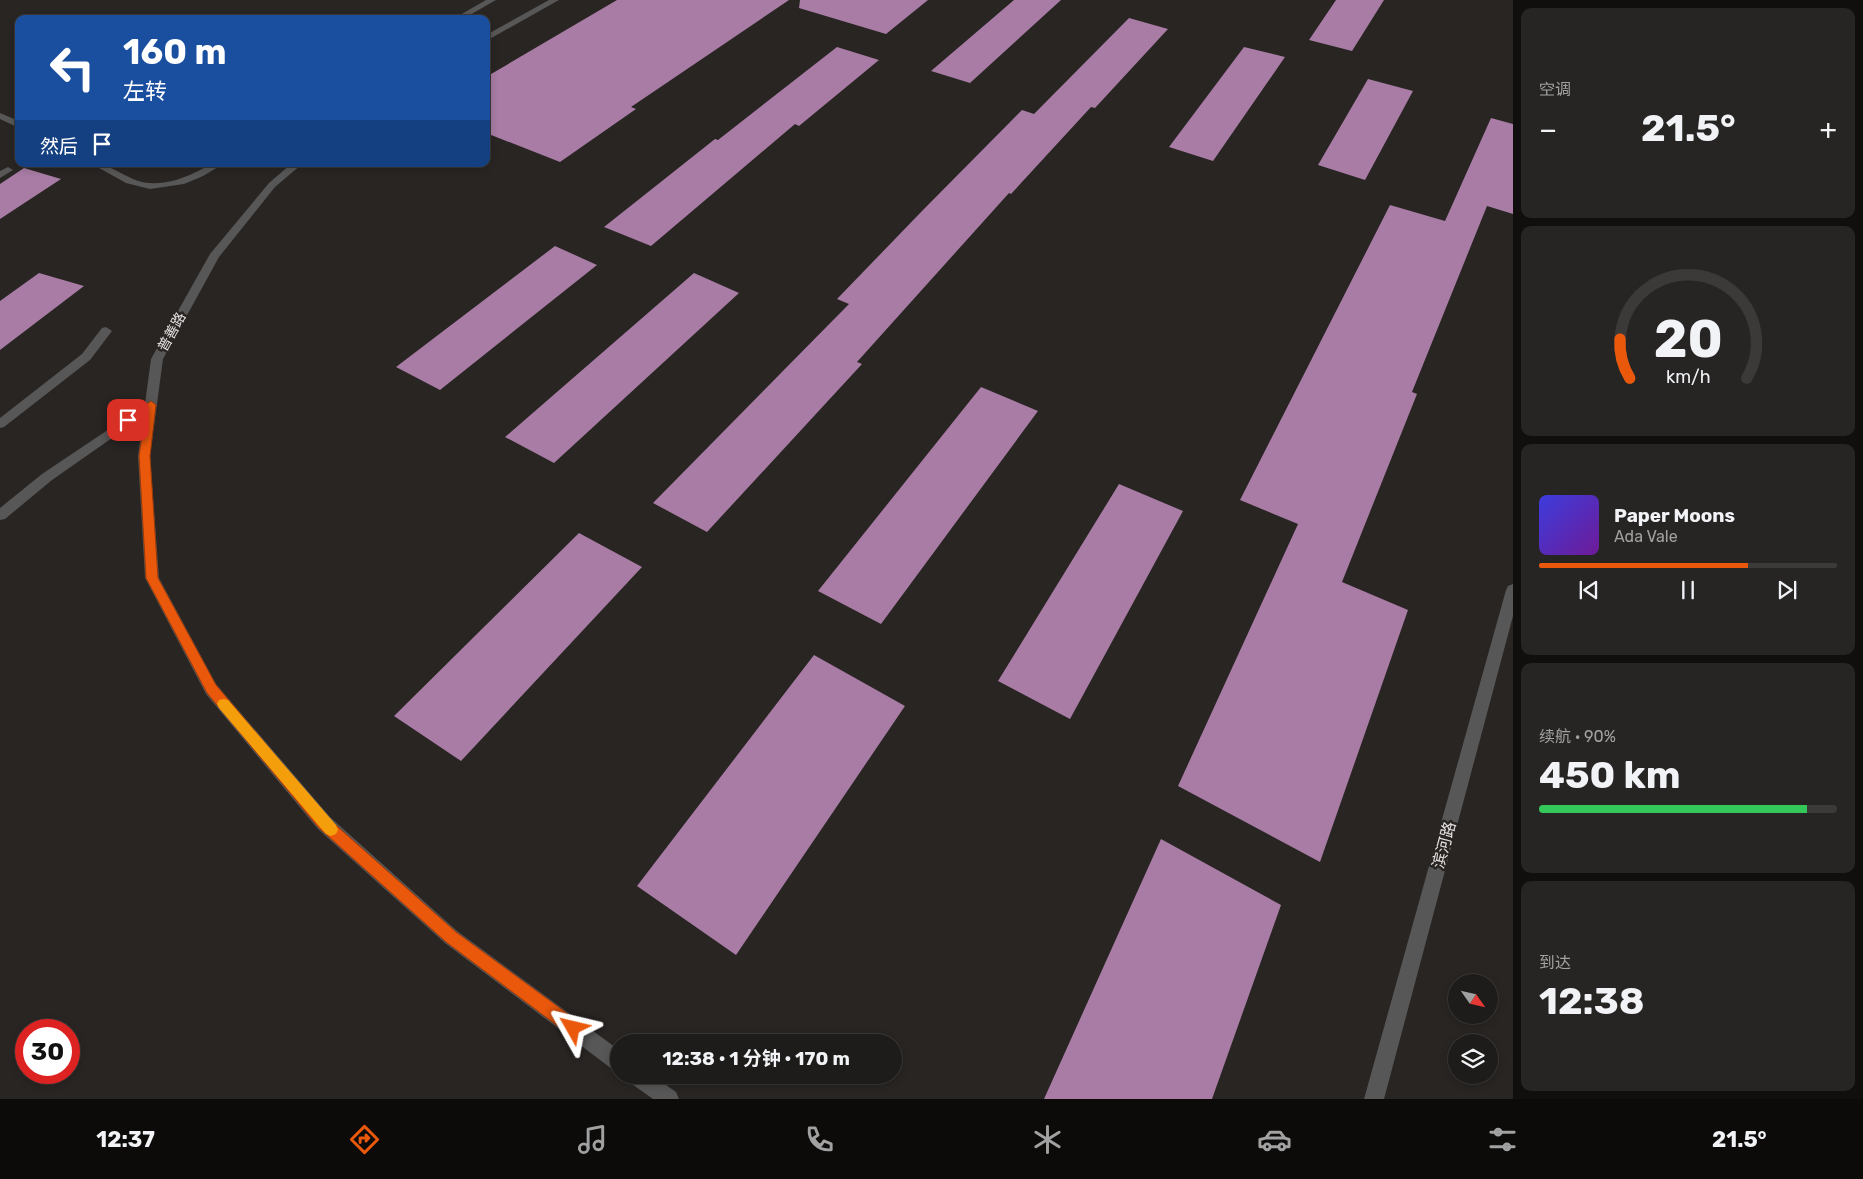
<!DOCTYPE html>
<html lang="zh">
<meta charset="utf-8">
<style>
:root{--surface:#1e1c1a;--page:#262523;--text:#f1f3f6;--muted:#a1a1a2;--line:#3c3a39;--accent:#ea580c}
body{margin:0;font-family:Rubik,"Noto Sans SC",sans-serif;background:var(--page);color:var(--text);height:100vh;display:flex;flex-direction:column;font-size:19px;white-space:nowrap}
*{box-sizing:border-box;margin:0}
p{font-size:16px;color:var(--muted)}
.icon{flex:none;width:28px;height:28px;fill:none;stroke:currentColor;stroke-width:2;stroke-linecap:round;stroke-linejoin:round}
.map{position:relative;flex:1;overflow:hidden}
.sheet{display:flex;flex-direction:column;gap:8px;padding:8px;background:#100f0e;width:350px}
.sheet>*{flex:none}
.top-card{position:absolute;left:15px;top:15px;width:475px;height:152px;border-radius:10px;box-shadow:0 2px 8px #0003,0 0 0 1px var(--line);background:#1a4fa0;color:#fff;overflow:hidden}
.needle{width:32px;rotate:124deg}
.tools{position:absolute;left:1448px;top:974px;display:grid;gap:10px}
.tools a{display:grid;place-items:center;width:50px;height:50px;border-radius:50%;background:var(--surface);box-shadow:0 2px 8px #0003,0 0 0 1px var(--line);font-size:25px}
.speed{position:absolute;left:15px;top:1019px;display:flex;gap:10px;font-size:25px;font-weight:700;text-align:center}
.speed>*{display:grid;place-content:center;width:65px;height:65px;border-radius:50%;background:var(--surface);box-shadow:0 2px 8px #0003,0 0 0 1px var(--line);line-height:1}
.speed .limit{border:8px solid #d22;background:#fff;color:#111}
.pin{position:absolute;display:grid;place-items:center;width:42px;height:42px;color:#fff;margin:-21px;border-radius:10px;box-shadow:0 2px 8px #0006}
.me{position:absolute;width:55px;margin:-28px;rotate:307deg;stroke-linejoin:round;filter:drop-shadow(0 0 4px #0008)}
.turn{display:flex;align-items:center;gap:18px;height:105px;padding:0 25px;font-size:22px}
.turn .icon{width:65px;height:65px;stroke-width:2.5}
.turn b{display:block;font-size:35px;line-height:42px}
.then{display:flex;align-items:center;height:48px;padding:0 25px;background:#0003;gap:10px;font-size:19px}
.big{font-size:38px;font-weight:700;line-height:1.1}
.sheet .tile{flex:1;display:flex;flex-direction:column;justify-content:center;gap:8px;min-width:0;padding:0 18px;border-radius:10px;background:var(--page)}
.sheet .dial{align-items:center;gap:0}
.dial svg{height:130px;overflow:visible;fill:none;stroke:var(--line);stroke-width:7;stroke-linecap:round;text-anchor:middle}
.dial text{fill:var(--text);stroke:none}
.song{display:flex;align-items:center;gap:15px}
.cover{width:60px;height:60px;border-radius:8px;background:linear-gradient(135deg,hsl(240 70% 55%),hsl(280 70% 35%))}
.played{height:5px;border-radius:2px;background:linear-gradient(90deg,var(--accent) 70%,var(--line) 70%)}
.keys{display:flex;justify-content:space-around;direction:ltr}
.heat{display:flex;justify-content:space-between;align-items:center;font-size:28px;direction:ltr}
.charge{height:8px;border-radius:4px;background:linear-gradient(90deg,#34c759 90%,var(--line) 0)}
.trip{position:absolute;left:610px;top:1034px;width:292px;height:50px;border-radius:25px;background:var(--surface);box-shadow:0 2px 8px #0003,0 0 0 1px var(--line);font-weight:700;line-height:50px;text-align:center}
.menu{display:flex;height:80px;justify-content:space-around;align-items:center;background:#0c0b0a;color:var(--muted)}
.menu .icon{width:35px;height:35px}
.menu .selected{color:var(--accent)}
.menu b{font-size:22px;color:var(--text)}
main{display:flex;flex:1;min-height:0}
.map>svg:first-child{display:block}
.building{fill:#a87ca4}
.lines{fill:none;stroke-linecap:round;stroke-linejoin:round}
.service{fill:#585757;fill-rule:evenodd}
.minor{fill:#585757;fill-rule:evenodd}
.route{fill:#ea580c;stroke:#983908}
.slow{fill:#f59e0b}
.labels{text-anchor:middle;dominant-baseline:central;stroke-width:5;stroke-linejoin:round;paint-order:stroke}
.street-label{font-size:14px;fill:#e4e2e1;stroke:#282523}
.near-street-label{font-size:16px;fill:#e4e2e1;stroke:#282523}
</style>
<main>
<div class="map">
<svg width="1513" height="1099" viewBox="0 0 1513 1099">
<rect width="100%" height="100%" fill="#282523"/>
<path class="building" d="M617,0h172l-158,107 5,2 -76,53 -74,-29v-56z
M800,0h128l-42,34 -87,-26z
M1014,0h47l-91,83 -39,-12z
M1336,0h48l-32,51 -43,-11z
M1129,18l39,11 -73,79 -4,-1 -80,87 -2,-1 -152,169 5,2 -155,168 -54,-29 196,-199 -12,-5 86,-89 99,-100 12,4z
M837,47l42,13 -80,66 -4,-2 -144,122 -47,-19 111,-88 3,1z
M1244,47l41,10 -72,104 -44,-14z
M1368,79l45,12 -48,89 -47,-15z
M1491,118l22,6v90l-26,-8 -75,186 5,2 -75,188 66,28 -88,252 -142,-76 120,-262 -58,-24 150,-295 55,16z
M24,168l37,11 -61,40v-35z
M555,246l42,19 -157,125 -44,-23z
M39,273l45,13 -84,64v-49z
M694,273l45,20 -185,170 -49,-26z
M981,387l57,24 -157,213 -63,-33z
M1119,484l64,27 -113,208 -72,-38z
M579,533l63,34 -181,194 -67,-45z
M814,655l91,51 -169,249 -99,-69z
M1161,839l120,66 -69,194h-168z"/>
<g class="lines">
<path class="service" d="M486,0h10l-33,19h-10z
M0,113l19,8v7l-19,-9z
M92,164c21,-1 36,18 58,19 12,1 25,-2 37,-7 13,-5 22,-13 36,-12l-20,12 -19,8 -34,5 -24,-6z
M8,167l5,3 -13,8v-7z
M106,327l6,4 -22,29 -86,67 -4,1v-10l82,-64 20,-26z
M151,401l4,1 2,3 -2,3 -103,72 -47,39 -5,1v-12l42,-34z"/>
<path class="minor" d="M549,0h10l-73,41v-6z
M291,164h11l-27,23 -56,70 -56,102 -13,97 9,122 57,106 114,133 127,114 162,119v22l-7,-3 -167,-126 -127,-114 -112,-135 -61,-116 -7,-122 13,-97 59,-105 59,-71z
M1513,584v32l-129,483h-20l142,-509 2,-4z
M626,1075h26l24,17 3,7h-26l-24,-17z"/>
</g>
<path class="route" d="M151,401l5,4 -6,51 8,122 58,107 113,134 127,113 123,90 2,6 -2,5 -6,3 -6,-3 -121,-91 -127,-114 -112,-135 -61,-115 -7,-122 6,-42 -17,10 -5,-4z"/>
<path class="slow" d="M224,699l4,1 108,125 2,5 -2,4 -5,2 -5,-2 -107,-126 -2,-4 2,-4z"/>
<g class="labels">
<g class="street-label">
<text transform="translate(172 332) rotate(-61)">普善路</text>
</g>
<g class="near-street-label">
<text transform="translate(1444 845) rotate(-75)">滨河路</text>
</g>
</g>
</svg>
<div class="tools">
<a><svg class="needle" viewBox="-14 -14 28 28"><path d="M0-13l5 13h-10z" fill="#e53935"/><path d="M0 13l5-13h-10z" fill="#a1a1a2"/></svg></a>
<a><svg class="icon" aria-label="layers" viewBox="0 0 24 24"><path d="M12 4l9 5-9 5-9-5zM3 14l9 5 9-5"/></svg></a>
</div>
<div class="speed"><div class="limit">30</div></div>
<div class="pin" style="left:128px;top:420px;background:#d93025"><svg class="icon" aria-label="arrive" viewBox="0 0 24 24"><path d="M6 21V4h12l-3 4 3 4H6"/></svg></div>
<svg class="me" style="left:573px;top:1028px" viewBox="-20 -20 40 40"><path d="M0-17L14 15 0 8-14 15z" fill="#ea580c" stroke="#fff" stroke-width="4"/></svg>
<div class="trip">12:38 · 1 分钟 · 170 m</div>
<div class="top-card">
<div class="turn"><svg class="icon" aria-label="left" viewBox="0 0 24 24"><path d="M17 20v-9H6M10 6l-5 5 5 5"/></svg><div><b>160 m</b>左转</div></div>
<div class="then">然后<svg class="icon" aria-label="arrive" viewBox="0 0 24 24"><path d="M6 21V4h12l-3 4 3 4H6"/></svg></div>
</div>
</div>
<section class="sheet">
<div class="tile"><p>空调</p>
<div class="heat"><a>−</a><b class="big">21.5°</b><a>+</a></div>
</div>
<div class="tile dial"><svg viewBox="0 0 100 80">
<path d="M14 69A42 42 0 1 1 86 69"/>
<path d="M14 69A42 42 0 0 1 8 45" stroke="#ea580c"/>
<text x="50" y="56" font-size="32" font-weight="700">20</text>
<text x="50" y="72" font-size="11">km/h</text>
</svg></div>
<div class="tile">
<div class="song"><i class="cover"></i><div><b>Paper Moons</b><p>Ada Vale</p></div></div>
<div class="played"></div>
<div class="keys"><svg class="icon" aria-label="previous" viewBox="0 0 24 24"><path d="M18 5L8 12l10 7zM5 5v14"/></svg><svg class="icon" aria-label="pause" viewBox="0 0 24 24"><path d="M8 5v14M16 5v14"/></svg><svg class="icon" aria-label="next" viewBox="0 0 24 24"><path d="M6 5l10 7-10 7zM19 5v14"/></svg></div>
</div>
<div class="tile"><p>续航 · 90%</p><b class="big">450 km</b><div class="charge"></div></div>
<div class="tile"><p>到达</p><b class="big">12:38</b></div>
</section>
</main>
<nav class="menu">
<b>12:37</b>
<svg class="icon selected" aria-label="directions" viewBox="0 0 24 24"><path d="M12 3l9 9-9 9-9-9zM9 14v-3h6M13 9l2 2-2 2"/></svg>
<svg class="icon" aria-label="music" viewBox="0 0 24 24"><path d="M9 18V5l10-2v13"/><circle cx="6" cy="18" r="3"/><circle cx="16" cy="16" r="3"/></svg>
<svg class="icon" aria-label="phone" viewBox="0 0 24 24"><path d="M5 4h4l2 5-3 2q2 4 5 5l2-3 5 2v4C11 20 4 13 5 4z"/></svg>
<svg class="icon" aria-label="climate" viewBox="0 0 24 24"><path d="M12 3v18M4 7l16 10M4 17L20 7"/></svg>
<svg class="icon" aria-label="car" viewBox="0 0 24 24"><path d="M5 17H2v-5l4-1 3-4h7l3 4 3 1v5h-3M9 17h6M6 11h13"/><circle cx="7" cy="17" r="2"/><circle cx="17" cy="17" r="2"/></svg>
<svg class="icon" aria-label="filters" viewBox="0 0 24 24"><path d="M4 7h16M4 17h16"/><circle cx="9" cy="7" r="2"/><circle cx="15" cy="17" r="2"/></svg>
<b>21.5°</b>
</nav>
